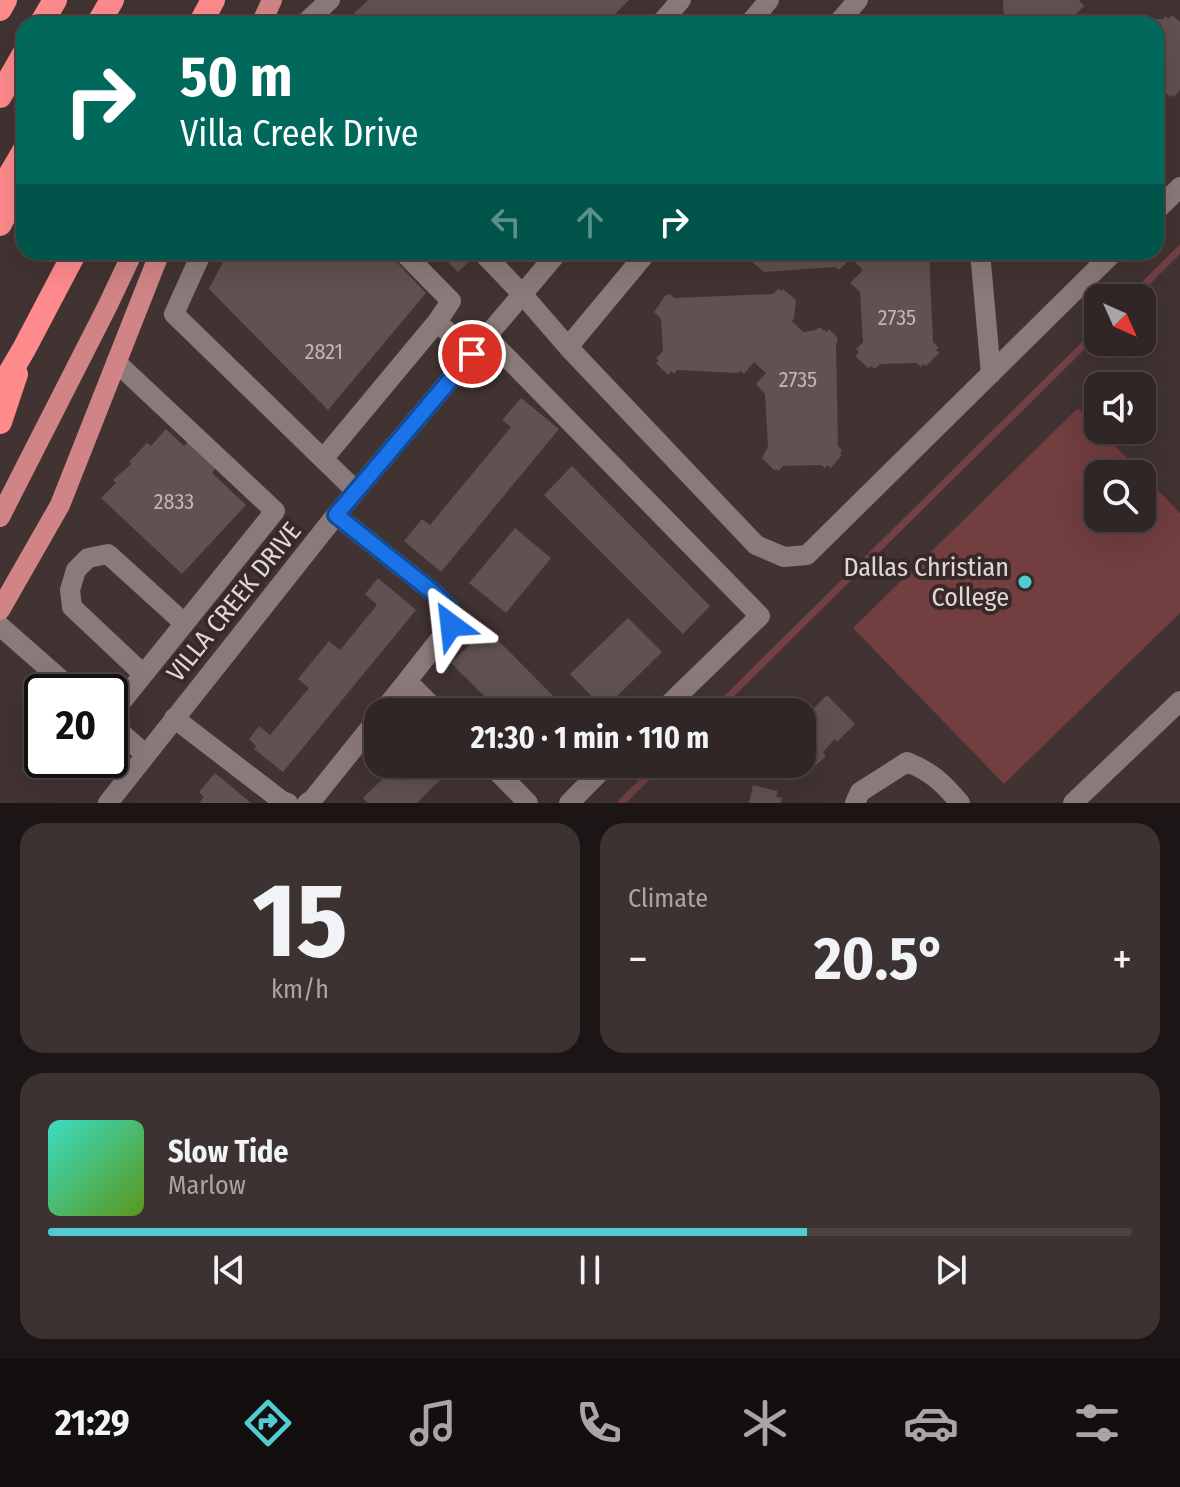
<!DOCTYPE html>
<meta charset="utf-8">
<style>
:root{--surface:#312626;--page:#3d3232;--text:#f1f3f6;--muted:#a8a5a7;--line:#4c4343;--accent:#51ccd3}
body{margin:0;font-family:"Fira Sans Condensed",sans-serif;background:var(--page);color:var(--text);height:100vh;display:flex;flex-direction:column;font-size:30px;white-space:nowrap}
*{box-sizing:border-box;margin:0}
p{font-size:26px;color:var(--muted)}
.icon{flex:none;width:44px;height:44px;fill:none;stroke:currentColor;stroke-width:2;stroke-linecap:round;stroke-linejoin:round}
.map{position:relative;height:803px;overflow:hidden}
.side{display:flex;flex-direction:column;gap:20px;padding:20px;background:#1b1515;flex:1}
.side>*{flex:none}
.banner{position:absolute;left:16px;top:16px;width:1148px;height:244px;border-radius:24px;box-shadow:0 8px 32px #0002,0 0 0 2px var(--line);background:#00695c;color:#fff;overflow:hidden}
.needle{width:52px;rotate:135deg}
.tools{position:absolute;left:1084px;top:284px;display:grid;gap:16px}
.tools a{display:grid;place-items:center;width:72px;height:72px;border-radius:16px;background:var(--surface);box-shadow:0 8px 32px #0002,0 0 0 2px var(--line);font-size:40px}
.speed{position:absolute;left:24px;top:674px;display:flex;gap:16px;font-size:40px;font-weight:700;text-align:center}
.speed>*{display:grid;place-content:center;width:104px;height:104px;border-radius:50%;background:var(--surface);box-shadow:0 8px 32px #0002,0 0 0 2px var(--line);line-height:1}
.speed .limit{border:4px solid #111;border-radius:12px;background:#fff;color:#111}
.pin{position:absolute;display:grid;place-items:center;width:68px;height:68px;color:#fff;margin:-34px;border:4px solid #fff;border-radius:50%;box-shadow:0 2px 8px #0007}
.me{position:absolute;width:88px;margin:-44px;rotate:330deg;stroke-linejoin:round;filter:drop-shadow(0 0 6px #0008)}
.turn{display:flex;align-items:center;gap:28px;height:168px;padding:0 32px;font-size:36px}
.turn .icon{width:104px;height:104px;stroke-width:2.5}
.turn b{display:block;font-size:56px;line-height:68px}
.lanes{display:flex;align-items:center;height:76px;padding:0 32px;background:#0003;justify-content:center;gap:40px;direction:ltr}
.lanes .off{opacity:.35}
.big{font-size:60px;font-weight:700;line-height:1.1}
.side .widget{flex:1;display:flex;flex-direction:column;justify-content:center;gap:12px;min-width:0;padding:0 28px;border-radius:24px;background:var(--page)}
.side .dial{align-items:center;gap:0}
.dial b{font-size:104px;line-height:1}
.song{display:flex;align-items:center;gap:24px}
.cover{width:96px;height:96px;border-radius:12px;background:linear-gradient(135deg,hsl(170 70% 55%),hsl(90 70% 35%))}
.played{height:8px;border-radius:4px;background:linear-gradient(90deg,var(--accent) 70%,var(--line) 70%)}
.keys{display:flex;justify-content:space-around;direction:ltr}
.heat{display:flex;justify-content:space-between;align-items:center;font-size:44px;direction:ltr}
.side .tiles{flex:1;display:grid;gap:20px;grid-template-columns:1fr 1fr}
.widget:last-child{grid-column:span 2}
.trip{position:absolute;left:364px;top:698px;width:452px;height:80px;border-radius:24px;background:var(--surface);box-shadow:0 8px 32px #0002,0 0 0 2px var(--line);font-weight:700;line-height:80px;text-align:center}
.menu{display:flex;height:128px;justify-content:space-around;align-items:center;background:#140f0f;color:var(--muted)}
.menu .icon{width:56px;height:56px}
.menu .current{color:var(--accent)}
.menu b{font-size:36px;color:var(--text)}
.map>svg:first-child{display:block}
.green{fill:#723e3f;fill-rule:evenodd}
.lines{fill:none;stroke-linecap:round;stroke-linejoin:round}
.stream{stroke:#724046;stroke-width:7}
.building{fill:#615151}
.minor{stroke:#8b7a7a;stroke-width:20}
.major{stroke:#d18485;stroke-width:20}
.highway{stroke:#ff8b8d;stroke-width:24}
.route-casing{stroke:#114b97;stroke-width:20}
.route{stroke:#1a73e8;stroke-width:14}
.poi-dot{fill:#51ccd3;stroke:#362928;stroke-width:3}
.labels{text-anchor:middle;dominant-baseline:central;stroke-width:8;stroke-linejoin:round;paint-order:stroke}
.number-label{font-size:22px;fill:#c0b6b5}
.poi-label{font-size:26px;fill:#e0d7d6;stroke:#362928;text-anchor:end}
.street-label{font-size:26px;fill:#e0d7d6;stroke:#362928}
</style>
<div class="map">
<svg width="1180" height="803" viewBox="0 0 1180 803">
<rect width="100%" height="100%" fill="#413332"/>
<path class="green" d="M1078,408l102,105v100l-176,171 -151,-156zM1098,474h44v44h-44z"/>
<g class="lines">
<path class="stream" d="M1131,298l49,-49
M713,712l385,-381
M621,803l39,-39"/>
</g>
<path class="building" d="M368,0h261l-24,24h-262z
M1003,0h76l5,6 -10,10 8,8h-78z
M1097,14l7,6 59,-1 3,-3 2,3 4,-4 8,7v68l-6,7 -2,-2 -2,2 -4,-4 -10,1v-70h-68z
M228,252h159l39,41 -98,117 -119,-121z
M438,252h41l-21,20z
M754,252h175l4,90 6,6 -3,2 3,3 -13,13 -3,-2 -2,3 -4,-4 -37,1 -5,5 -4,-3 -3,2 -13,-12 4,-4 -3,-3 7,-7 -3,-50 -10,-9 13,-13 -12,-12 -12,12 -4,-3 -71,5 -15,-13z
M778,289l3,2 2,-2 13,11 -2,19 -2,2 11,11 13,-2 3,-3 8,5 2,-3 9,9 -2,7 2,101 4,4 -2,3 2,2 -11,13 -4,-3 -2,3 -4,-3 -38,1 -5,5 -2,-2 -1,2 -13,-13 6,-11 -3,-53 -9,-10 10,-11 -12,-11 -10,12 -3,-3 -3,2 -61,-3 -3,4 -3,-3 -3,4 -12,-12 3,-2 -3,-3 7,-7 -2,-32 -7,-7 11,-16 5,-2 4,4 99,-4z
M521,398l38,31 -118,143 -37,-31 18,-22 8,6 81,-98 -9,-7z
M166,429l18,17 4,-4 28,26 -4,5 34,32 -64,69 -81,-76 15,-15 -3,-3 18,-16 -2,-2 18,-19 4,3z
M572,466l138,140 -27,28 -139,-139z
M515,528l36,30 -45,55 -37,-30z
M378,578l38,32 -133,162 -29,-23 2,-3 -7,-7 10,-13 11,9 39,-47 -11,-9 31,-38 11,9 37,-45 -12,-11z
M628,618l34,34 -58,57 -34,-35z
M486,628l83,84h-69l-49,-49z
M827,695l28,29 -18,18 -2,-3 -3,3 -9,10 3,4 -14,13 -10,-10v-39z
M398,764h45l6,7 -32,32h-49l-5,-5z
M215,773l36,30h-52l5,-6 -5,-5z
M753,785l25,6 -2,6 6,1 -1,5h-32z"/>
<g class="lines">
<path class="minor" d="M304,24l26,-24
M660,24l21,-24
M749,24l20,-24
M837,24l21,-24
M1156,211l24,-24
M202,252l-28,62 182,177
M403,252l48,49 -14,21 35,32
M482,252l41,43 45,52
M647,252l-79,95 188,198 28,12 23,-2 307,-303
M986,252h-6l11,122
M487,337l273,279 -99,96
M323,459l114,-137
M336,515l98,78 16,16 1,16 -44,56 31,31
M0,626l75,66
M143,674l-71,-67 -2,-17 6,-20 12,-12 20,-4 76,69
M382,712l25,-31
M110,716l165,-205 -159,-149
M174,718l108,83 6,2
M110,723l36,32
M490,764l38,39
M108,803l228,-288 222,-263
M307,803l6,-4 65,-81
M569,803l39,-39
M855,803l5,-11 47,-30c25,10 36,21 53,41
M1073,803l107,-102"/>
<path class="major" d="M261,24l11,-24
M0,517l107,-210 26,-55
M0,610l60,-105 100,-253"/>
<path class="highway" d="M0,9l5,-9
M41,24l14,-24
M98,24l14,-24
M200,24l13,-24
M0,96l24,-42
M3,187l21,-36
M0,224l24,-49
M0,390l24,-41 51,-97
M0,422l16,-48"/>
</g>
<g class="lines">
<defs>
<path id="route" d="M451,625l-1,-16 -16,-16 -98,-78 136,-161"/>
</defs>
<use href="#route" class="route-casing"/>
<use href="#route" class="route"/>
</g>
<circle class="poi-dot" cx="1025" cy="582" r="8"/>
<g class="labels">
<g class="number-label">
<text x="897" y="317">2735</text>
<text x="324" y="351">2821</text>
<text x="798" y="379">2735</text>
<text x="174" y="501">2833</text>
</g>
<g class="poi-label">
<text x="1009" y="567">Dallas Christian<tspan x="1009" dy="30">College</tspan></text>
</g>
<g class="street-label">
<text transform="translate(234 602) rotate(-51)">VILLA CREEK DRIVE</text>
</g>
</g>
</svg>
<div class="tools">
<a><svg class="needle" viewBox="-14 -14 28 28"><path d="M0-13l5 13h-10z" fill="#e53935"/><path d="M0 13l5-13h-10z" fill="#a8a5a7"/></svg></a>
<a><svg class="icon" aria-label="sound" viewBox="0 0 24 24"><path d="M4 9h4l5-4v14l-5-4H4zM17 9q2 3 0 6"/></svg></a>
<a><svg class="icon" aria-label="search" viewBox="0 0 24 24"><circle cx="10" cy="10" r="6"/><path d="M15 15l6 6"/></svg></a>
</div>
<div class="speed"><div class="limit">20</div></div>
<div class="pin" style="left:472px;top:354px;background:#d93025"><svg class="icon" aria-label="arrive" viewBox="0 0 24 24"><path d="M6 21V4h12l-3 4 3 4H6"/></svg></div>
<svg class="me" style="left:451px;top:625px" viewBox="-20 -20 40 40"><path d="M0-17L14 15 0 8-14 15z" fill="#1a73e8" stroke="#fff" stroke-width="4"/></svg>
<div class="trip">21:30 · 1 min · 110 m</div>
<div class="banner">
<div class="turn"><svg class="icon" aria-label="right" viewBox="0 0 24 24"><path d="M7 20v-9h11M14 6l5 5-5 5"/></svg><div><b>50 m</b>Villa Creek Drive</div></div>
<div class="lanes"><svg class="icon off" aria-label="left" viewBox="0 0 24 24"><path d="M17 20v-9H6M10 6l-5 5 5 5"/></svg><svg class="icon off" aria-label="ahead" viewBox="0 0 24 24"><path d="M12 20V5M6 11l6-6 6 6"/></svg><svg class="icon" aria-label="right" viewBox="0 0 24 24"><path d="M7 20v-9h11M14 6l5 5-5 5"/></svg></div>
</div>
</div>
<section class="side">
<div class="tiles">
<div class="widget dial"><b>15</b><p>km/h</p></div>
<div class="widget"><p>Climate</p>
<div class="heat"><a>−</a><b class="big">20.5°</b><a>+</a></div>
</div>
<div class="widget">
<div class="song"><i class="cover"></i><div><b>Slow Tide</b><p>Marlow</p></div></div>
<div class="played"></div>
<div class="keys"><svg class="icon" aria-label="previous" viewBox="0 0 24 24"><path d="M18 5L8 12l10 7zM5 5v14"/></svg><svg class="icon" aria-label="pause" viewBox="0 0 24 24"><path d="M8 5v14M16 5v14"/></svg><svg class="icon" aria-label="next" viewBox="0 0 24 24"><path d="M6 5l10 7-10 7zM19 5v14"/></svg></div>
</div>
</div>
</section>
<nav class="menu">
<b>21:29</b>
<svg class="icon current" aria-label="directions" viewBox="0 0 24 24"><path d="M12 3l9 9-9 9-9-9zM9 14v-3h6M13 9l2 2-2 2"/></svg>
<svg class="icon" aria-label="music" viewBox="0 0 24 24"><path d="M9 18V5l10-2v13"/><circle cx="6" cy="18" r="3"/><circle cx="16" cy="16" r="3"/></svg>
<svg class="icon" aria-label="phone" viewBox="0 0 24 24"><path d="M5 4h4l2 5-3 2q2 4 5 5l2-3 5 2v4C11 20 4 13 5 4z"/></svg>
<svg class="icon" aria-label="climate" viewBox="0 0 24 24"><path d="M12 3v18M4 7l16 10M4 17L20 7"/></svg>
<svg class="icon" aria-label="car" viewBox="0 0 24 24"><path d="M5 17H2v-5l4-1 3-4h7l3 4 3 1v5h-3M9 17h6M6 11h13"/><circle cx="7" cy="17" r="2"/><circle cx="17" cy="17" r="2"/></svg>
<svg class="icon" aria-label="filters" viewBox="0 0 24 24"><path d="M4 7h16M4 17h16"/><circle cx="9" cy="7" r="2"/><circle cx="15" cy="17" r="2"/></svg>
</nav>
